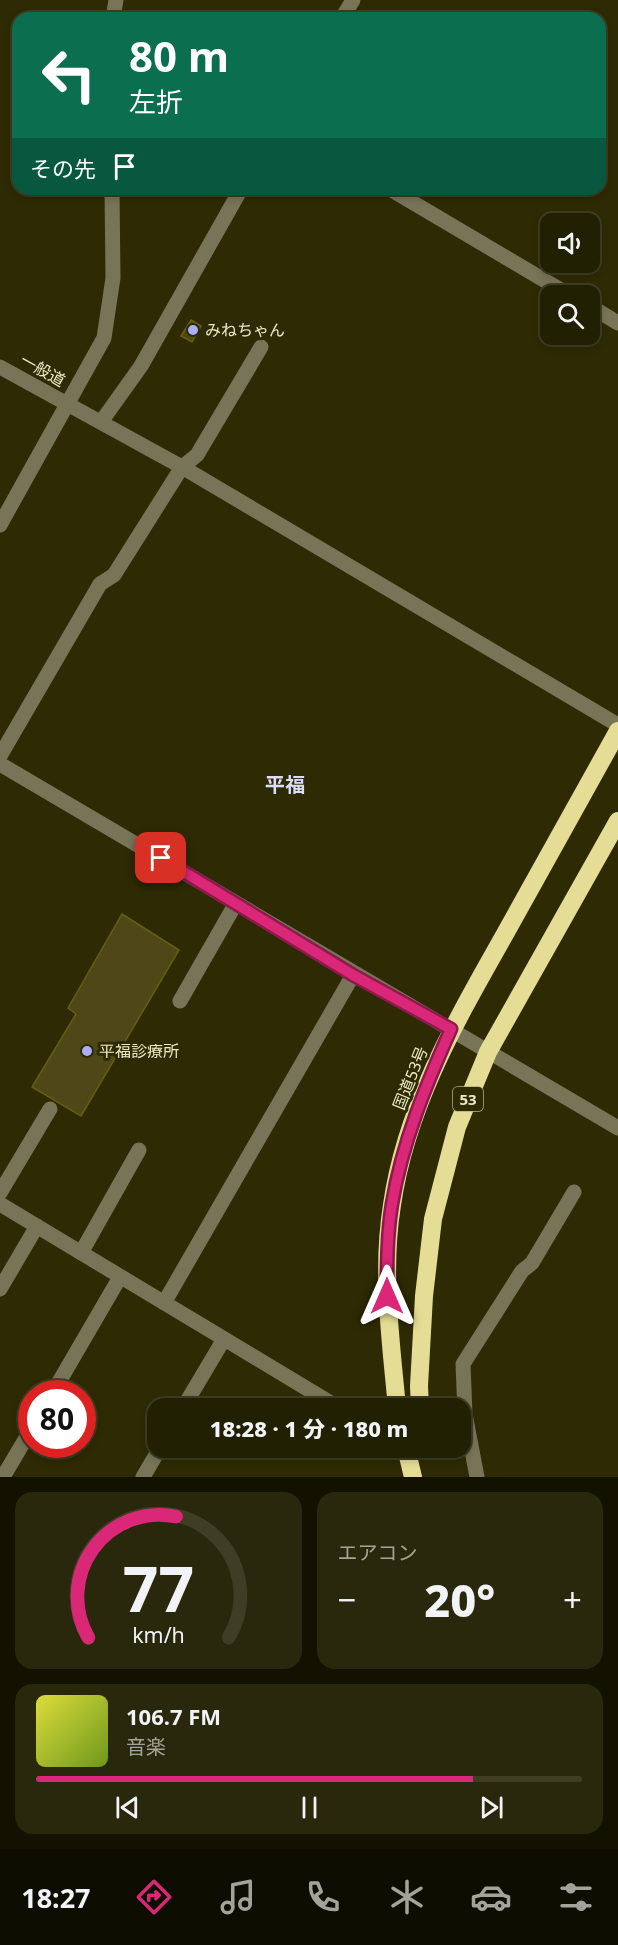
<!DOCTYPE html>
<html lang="ja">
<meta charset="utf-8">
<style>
:root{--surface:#222002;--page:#2a280c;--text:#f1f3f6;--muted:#a2a399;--line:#3f3e24;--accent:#db2777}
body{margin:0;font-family:"Noto Sans","Noto Sans JP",sans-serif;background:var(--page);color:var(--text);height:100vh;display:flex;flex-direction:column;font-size:22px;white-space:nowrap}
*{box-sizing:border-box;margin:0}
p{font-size:20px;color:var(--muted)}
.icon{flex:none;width:33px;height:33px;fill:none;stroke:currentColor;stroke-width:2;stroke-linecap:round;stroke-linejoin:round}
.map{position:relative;height:1477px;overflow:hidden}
.details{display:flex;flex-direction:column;gap:15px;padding:15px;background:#131201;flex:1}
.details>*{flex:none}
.banner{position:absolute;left:12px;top:12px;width:594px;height:183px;border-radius:18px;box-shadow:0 3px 9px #0003,0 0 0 2px var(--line);background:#0b6e4f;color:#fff;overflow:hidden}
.buttons{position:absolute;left:540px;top:213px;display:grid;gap:12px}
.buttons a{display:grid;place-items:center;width:60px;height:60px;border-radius:12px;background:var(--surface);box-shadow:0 3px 9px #0003,0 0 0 2px var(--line);font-size:30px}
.speed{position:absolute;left:18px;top:1380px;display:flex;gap:12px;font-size:30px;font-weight:700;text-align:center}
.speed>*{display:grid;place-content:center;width:78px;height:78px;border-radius:50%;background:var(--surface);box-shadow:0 3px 9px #0003,0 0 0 2px var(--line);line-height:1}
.speed .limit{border:9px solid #d22;background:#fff;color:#111}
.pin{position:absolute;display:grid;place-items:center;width:51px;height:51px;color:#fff;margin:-26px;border-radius:12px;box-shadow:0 3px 9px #0006}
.me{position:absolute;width:66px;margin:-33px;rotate:0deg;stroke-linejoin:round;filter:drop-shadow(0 0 4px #0008)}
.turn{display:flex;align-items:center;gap:21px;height:126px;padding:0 18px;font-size:27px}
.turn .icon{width:78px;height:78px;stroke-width:2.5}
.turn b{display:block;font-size:42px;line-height:51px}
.then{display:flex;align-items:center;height:57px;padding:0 18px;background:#0003;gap:12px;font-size:22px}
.big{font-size:45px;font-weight:800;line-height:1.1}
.details .tile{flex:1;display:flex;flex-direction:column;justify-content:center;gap:9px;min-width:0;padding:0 21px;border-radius:18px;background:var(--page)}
.details .dial{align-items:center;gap:0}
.dial svg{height:156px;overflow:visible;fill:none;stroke:var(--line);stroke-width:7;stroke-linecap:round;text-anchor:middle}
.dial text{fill:var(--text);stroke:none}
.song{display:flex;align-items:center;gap:18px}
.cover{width:72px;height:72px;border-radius:9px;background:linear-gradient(135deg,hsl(60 70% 55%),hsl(80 70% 35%))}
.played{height:6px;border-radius:3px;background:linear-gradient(90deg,var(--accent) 80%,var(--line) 80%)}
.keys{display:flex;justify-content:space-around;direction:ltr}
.heat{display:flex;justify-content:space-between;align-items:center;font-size:33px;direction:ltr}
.details .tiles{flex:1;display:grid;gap:15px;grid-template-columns:1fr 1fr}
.tile:last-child{grid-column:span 2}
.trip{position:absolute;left:147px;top:1398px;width:324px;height:60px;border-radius:18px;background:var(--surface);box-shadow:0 3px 9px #0003,0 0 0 2px var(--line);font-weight:800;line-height:60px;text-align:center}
.tabs{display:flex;height:96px;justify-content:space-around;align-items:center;background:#0e0d01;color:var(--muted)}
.tabs .icon{width:42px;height:42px}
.tabs .current{color:var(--accent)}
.tabs b{font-size:27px;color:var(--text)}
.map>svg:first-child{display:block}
.building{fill:#4e4818;stroke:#665e11;stroke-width:1.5}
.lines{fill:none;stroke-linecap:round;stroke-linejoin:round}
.minor{stroke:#777458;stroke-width:15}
.highway{stroke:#e5dd95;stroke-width:18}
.route-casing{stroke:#8e194d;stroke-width:15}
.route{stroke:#db2777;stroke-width:10}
.poi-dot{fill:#adaefb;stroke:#2e2a03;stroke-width:2}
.labels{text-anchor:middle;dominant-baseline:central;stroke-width:6;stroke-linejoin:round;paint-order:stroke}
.shield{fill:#2e2a03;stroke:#b4b08c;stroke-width:1.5}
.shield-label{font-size:15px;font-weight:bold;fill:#edeac6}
.poi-label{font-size:16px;fill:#edeac6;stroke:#2e2a03;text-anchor:start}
.street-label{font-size:16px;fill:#edeac6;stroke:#2e2a03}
.quarter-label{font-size:20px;font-weight:bold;fill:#dbddfa;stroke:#2e2a03}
</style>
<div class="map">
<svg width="618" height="1477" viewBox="0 0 618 1477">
<rect width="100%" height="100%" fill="#2e2a03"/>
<path class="building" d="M191,320l10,6 -9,16 -11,-6z
M122,914l57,36 -98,166 -49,-29 44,-73 -8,-6z"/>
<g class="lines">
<path class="minor" d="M113,18l3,-18
M342,18l11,-18
M390,189l181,107
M590,306l28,17
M0,367l182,100 436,258
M101,422l40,-56 100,-177
M0,525l104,-187 9,-60 -1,-89
M0,756l100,-172 14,-9 68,-108 15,-12 64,-108
M0,764l618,364
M180,1001l56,-98
M0,1193l50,-84
M0,1204l339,204
M81,1253l58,-103
M0,1289l37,-63
M164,1303l189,-328
M52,1394l68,-117
M183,1408l41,-69
M465,1414l-2,-50 59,-93 10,-8 42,-71
M460,1415l5,-1 12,63
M3,1477l29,-49
M143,1477l17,-29"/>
<path class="highway" d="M397,1408c-6,-67 -16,-135 -5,-203 14,-99 65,-186 113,-271 38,-68 75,-135 113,-203
M420,1408l-1,-22 5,-90 9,-77 24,-92 31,-75 130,-231
M406,1448l7,29"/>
</g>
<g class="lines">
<defs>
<path id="route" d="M161,858l192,117 98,54c-25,56 -49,114 -59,175 -5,30 -5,61 -5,92"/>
</defs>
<use href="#route" class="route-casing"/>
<use href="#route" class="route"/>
</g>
<g class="poi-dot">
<circle cx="193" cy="330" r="6"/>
<circle cx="87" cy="1051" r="6"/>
</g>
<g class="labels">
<rect class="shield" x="453" y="1087" width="30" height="24" rx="4.5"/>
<g class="shield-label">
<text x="468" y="1099">53</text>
</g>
<g class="poi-label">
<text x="205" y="330">みねちゃん</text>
<text x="99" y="1051">平福診療所</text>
</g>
<g class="street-label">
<text transform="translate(43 370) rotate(29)">一般道</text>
<text transform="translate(410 1078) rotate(-68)">国道53号</text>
</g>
<g class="quarter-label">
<text x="285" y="784">平福</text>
</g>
</g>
</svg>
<div class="buttons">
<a><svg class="icon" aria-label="sound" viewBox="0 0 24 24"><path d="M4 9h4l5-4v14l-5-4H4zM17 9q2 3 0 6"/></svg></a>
<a><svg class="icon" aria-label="search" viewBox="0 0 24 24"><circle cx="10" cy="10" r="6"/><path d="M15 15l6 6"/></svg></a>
</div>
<div class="speed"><div class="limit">80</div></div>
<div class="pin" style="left:161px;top:858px;background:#d93025"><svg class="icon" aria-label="arrive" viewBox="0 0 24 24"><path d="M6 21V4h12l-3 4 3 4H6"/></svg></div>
<svg class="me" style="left:387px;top:1296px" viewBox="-20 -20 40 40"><path d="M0-17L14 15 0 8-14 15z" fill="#db2777" stroke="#fff" stroke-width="4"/></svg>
<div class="trip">18:28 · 1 分 · 180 m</div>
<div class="banner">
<div class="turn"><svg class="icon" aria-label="left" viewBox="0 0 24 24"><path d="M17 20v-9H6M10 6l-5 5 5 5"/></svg><div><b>80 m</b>左折</div></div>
<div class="then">その先<svg class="icon" aria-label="arrive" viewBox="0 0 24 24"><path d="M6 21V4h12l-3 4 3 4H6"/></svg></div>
</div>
</div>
<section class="details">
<div class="tiles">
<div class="tile dial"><svg viewBox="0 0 100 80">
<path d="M14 69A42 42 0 1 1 86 69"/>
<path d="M14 69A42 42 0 0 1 59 7" stroke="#db2777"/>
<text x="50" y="56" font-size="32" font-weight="700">77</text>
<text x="50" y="72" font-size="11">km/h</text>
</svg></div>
<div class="tile"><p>エアコン</p>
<div class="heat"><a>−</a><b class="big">20°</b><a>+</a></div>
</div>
<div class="tile">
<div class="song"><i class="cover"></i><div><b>106.7 FM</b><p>音楽</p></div></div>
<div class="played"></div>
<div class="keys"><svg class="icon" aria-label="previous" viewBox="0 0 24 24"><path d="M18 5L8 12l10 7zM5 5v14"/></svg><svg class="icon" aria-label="pause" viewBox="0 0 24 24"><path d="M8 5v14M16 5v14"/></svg><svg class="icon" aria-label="next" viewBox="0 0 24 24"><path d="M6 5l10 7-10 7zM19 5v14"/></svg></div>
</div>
</div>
</section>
<nav class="tabs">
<b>18:27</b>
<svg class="icon current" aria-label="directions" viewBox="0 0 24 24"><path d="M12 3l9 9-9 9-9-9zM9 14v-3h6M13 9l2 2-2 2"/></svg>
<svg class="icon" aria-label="music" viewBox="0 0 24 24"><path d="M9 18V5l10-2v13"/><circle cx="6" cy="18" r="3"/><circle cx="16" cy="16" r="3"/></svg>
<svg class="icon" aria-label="phone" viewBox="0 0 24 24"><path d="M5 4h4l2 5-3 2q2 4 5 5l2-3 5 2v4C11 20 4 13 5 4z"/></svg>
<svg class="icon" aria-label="climate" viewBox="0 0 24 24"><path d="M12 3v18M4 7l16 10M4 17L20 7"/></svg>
<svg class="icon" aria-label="car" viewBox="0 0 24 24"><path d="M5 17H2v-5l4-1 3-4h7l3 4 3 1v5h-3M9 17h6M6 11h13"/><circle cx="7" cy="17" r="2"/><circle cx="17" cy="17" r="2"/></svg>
<svg class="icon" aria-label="filters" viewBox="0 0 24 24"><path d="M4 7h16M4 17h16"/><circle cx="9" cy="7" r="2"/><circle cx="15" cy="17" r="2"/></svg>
</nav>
